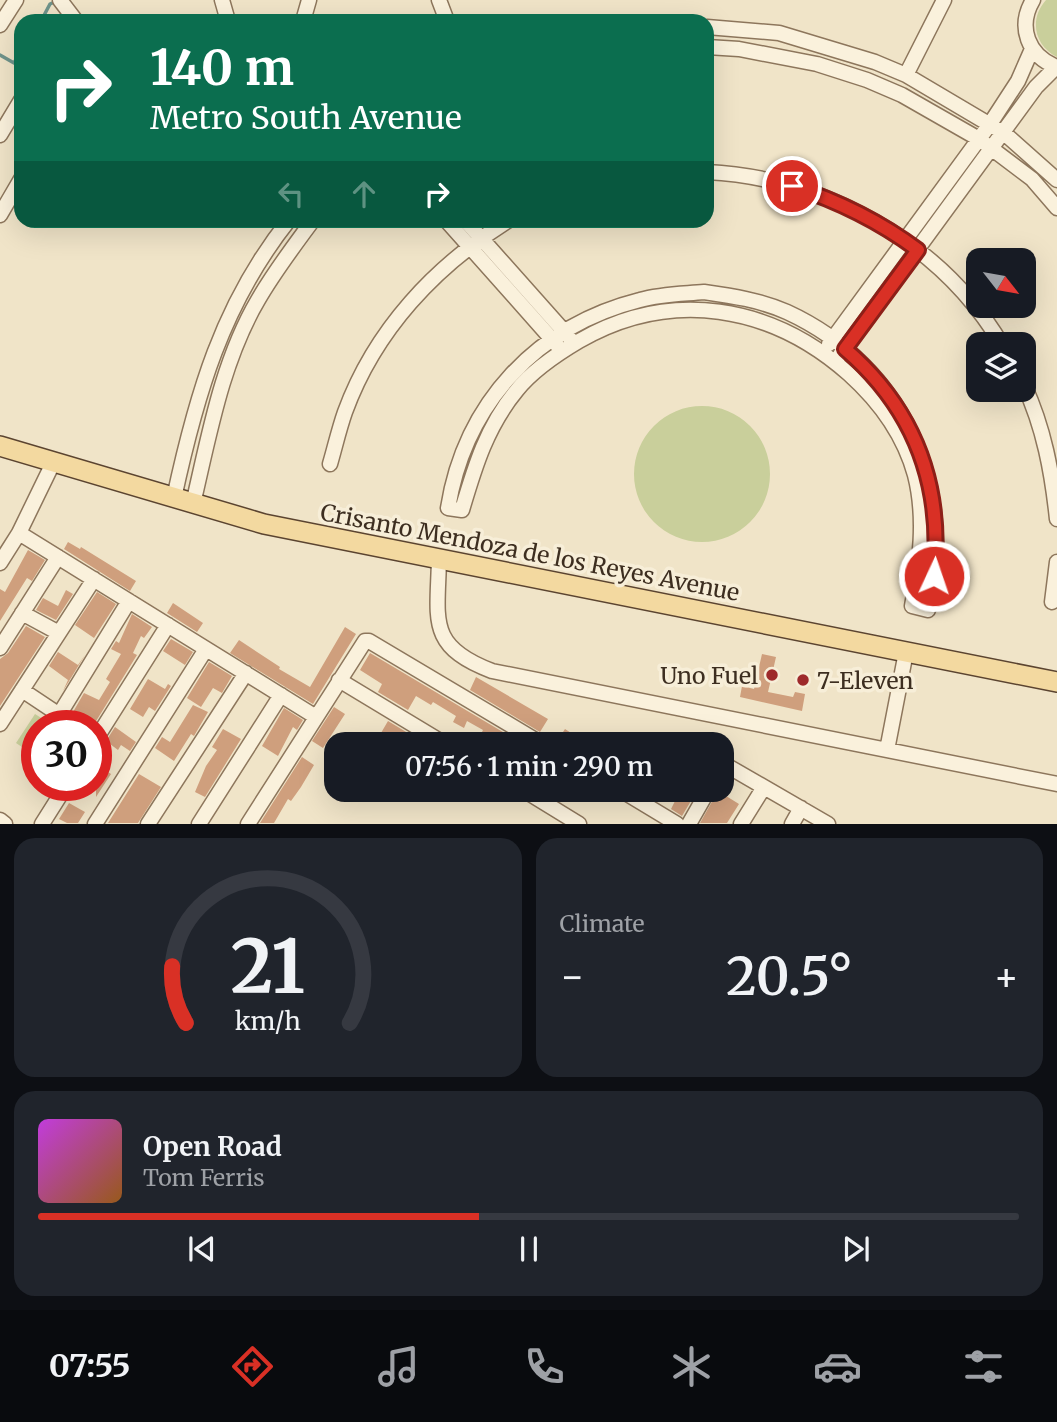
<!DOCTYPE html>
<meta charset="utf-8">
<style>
:root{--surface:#171b24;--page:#20242c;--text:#f1f3f6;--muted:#9ea1a6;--line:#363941;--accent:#d93025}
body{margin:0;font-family:Merriweather,serif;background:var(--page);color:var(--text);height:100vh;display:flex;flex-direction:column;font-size:26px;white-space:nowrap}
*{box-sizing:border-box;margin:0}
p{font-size:23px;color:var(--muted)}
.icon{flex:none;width:38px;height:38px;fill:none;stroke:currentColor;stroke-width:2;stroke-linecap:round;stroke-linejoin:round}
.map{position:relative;height:824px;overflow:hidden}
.sheet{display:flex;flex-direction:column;gap:14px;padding:14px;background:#0d0f14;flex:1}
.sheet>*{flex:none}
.top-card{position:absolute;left:14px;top:14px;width:700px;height:214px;border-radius:21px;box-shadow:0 7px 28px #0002;background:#0b6e4f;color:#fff;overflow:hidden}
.needle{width:46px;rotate:121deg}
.tools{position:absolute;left:966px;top:248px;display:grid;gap:14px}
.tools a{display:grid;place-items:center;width:70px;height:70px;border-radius:14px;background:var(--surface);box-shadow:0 7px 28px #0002;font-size:35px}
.speed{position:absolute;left:21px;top:710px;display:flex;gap:14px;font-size:35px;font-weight:700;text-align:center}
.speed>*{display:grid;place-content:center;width:91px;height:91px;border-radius:50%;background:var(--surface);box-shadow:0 7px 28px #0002;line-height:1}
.speed .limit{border:10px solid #d22;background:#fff;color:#111}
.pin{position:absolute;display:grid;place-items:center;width:60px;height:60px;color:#fff;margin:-30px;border:4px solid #fff;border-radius:50%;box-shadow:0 2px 7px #0007}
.me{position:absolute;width:77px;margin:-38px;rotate:3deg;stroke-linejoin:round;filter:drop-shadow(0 0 5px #0008)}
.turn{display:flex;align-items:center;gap:24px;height:147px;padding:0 21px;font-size:32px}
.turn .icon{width:91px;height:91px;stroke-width:2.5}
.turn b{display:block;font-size:49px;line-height:60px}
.lanes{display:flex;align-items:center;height:66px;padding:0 21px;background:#0003;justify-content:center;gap:35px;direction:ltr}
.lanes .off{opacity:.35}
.big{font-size:52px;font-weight:600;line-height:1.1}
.sheet .widget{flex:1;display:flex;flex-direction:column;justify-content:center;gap:10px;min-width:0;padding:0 24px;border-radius:21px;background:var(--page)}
.sheet .dial{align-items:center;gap:0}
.dial svg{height:182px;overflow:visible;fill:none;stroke:var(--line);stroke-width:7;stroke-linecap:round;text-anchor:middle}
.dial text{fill:var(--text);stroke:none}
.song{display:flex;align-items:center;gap:21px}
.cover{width:84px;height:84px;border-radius:10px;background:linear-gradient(135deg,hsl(290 70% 55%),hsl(30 70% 35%))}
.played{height:7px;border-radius:4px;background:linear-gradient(90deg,var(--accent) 45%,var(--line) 45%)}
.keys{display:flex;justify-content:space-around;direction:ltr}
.heat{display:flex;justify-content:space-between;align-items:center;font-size:38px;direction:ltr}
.sheet .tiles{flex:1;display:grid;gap:14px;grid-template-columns:1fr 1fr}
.widget:last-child{grid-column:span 2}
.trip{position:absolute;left:324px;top:732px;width:410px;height:70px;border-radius:21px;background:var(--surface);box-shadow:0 7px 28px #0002;font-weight:600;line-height:70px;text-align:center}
.menu{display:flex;height:112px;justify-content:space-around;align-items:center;background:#090b0e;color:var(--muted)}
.menu .icon{width:49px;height:49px}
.menu .active{color:var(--accent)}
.menu b{font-size:32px;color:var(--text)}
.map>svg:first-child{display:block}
.green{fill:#c9cf9b}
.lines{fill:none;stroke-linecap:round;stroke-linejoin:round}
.stream{stroke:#6f938a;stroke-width:3.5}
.building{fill:#cf9f7d}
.minor-casing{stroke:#8d765c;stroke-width:17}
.major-casing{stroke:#5b4430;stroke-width:22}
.minor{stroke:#faf1dc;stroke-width:14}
.major{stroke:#f3d9a0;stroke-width:19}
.route-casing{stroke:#8d1f18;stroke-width:18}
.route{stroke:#d93025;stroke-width:12}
.poi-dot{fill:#9e2a2b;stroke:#f7eed8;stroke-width:2.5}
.labels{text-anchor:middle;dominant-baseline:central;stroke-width:7;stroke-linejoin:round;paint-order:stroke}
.street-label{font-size:23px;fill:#3d2e20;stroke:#f7eed8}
.poi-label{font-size:23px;fill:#3d2e20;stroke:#f7eed8;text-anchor:end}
</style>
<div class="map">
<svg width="1057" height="824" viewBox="0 0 1057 824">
<rect width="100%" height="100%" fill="#f0e4c8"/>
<path class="green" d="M1046,0h11v57c-23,-12 -28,-38 -11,-57z
M634 474a68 68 0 1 1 136 0a68 68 0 1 1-136 0Z
M35,714l19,12h-17v31l-21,-14z"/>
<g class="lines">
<path class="stream" d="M41,21l9,-17 7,-3
M0,55l14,8 7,-12"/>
</g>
<path class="building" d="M68,542l12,7 1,-2 55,34 -6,10 -66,-42z
M28,550l17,10 -13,21 -5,-3 -27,43v-32l5,3z
M66,590l7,4 -17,26 -20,-10 7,-12 15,8z
M97,592l19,12 -22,34 -19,-13z
M173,603l30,20 -6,9 -30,-19z
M132,614l20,13 -8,11 -3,-2 -8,17 4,2 -44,71h-7l-4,-8 -9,-6 11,-19 15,7 11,-18 -4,-3 15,-25 -10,-5 5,-8 3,2z
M26,626l19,11 -45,69v-47l8,-6z
M345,627l11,7 -43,70 -83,-51 9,-13 41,27 -1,2 31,18z
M171,639l22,13 -8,13 -22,-14z
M58,652l20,13 7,-10 -22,36 5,-11 -19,-14z
M370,653l153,91h-47l7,-14 -16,-9 -3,7 -11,-6 3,-6 -23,-14 -2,3 -15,-9 -8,14 -30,-18 4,-8 -22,-14z
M762,654l14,3 -8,35 25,5 2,-5 10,2 -3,17 -62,-14 2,-11 12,3z
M209,662l23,14 -10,17 -9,-5 -12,19 -14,-9z
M476,677l72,42 -8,13 -70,-42z
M148,679l17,10 3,-5 3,2 -16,25 -6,-4 -6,10 -13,-8z
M193,705l15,7 -14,24 -3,-2 -17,27 -19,-13 7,-11 8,5z
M334,707l11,7 -22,34 -11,-7z
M284,708l19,12 -6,10 -4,-3 -15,29 -16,-10z
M388,721l38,23h-24l-21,-11z
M115,727l21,15 -6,9 -9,-6 -3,5 -12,-9z
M223,729l18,10 -36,58 -10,-5 11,-26 11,-16 -5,-3z
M565,729l23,15h-33z
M302,757l12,8 -13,22 -10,14 -3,-2 -14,24h-14z
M96,764l15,10 -15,23z
M139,774l22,13 -23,36h-30z
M686,789h12l-16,27 -11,-7 5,-10 4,1z
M718,791l21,13 -12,19h-27z
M69,803l16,9 -7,11h-11l-8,-4z"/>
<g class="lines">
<defs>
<path id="minor" d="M60,0l16,21
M222,0l6,21
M439,0l8,21
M1033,0c-16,27 -5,56 24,67
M303,21l6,-21
M0,25l16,-25
M707,27l72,6 96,29 31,13 98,58 53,47
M707,47l32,2 78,15 50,16 35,15 77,44 53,40 25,29
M906,75l38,-75
M0,135l21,-35
M707,172c118,6 234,70 295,173
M0,215l21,-36
M446,220l111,125
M465,220l104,117
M704,292c28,4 56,8 83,20 117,54 170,175 141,298l-16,-4c8,-43 14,-88 3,-131 -11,-40 -36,-74 -66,-101 -78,-69 -178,-86 -270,-33 -22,13 -46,29 -62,49 -30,36 -42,76 -55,120l-14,-2c17,-105 89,-182 192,-208 21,-6 42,-6 64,-8z
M829,344l161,-220 28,-43 14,-32
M840,355l196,-268 20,-20
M1024,385c20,43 28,87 33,134
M330,464c5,-17 9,-35 15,-52 30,-82 90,-146 164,-192
M174,498c22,-102 48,-194 115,-278
M193,504c16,-68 29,-143 65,-204 16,-28 36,-54 55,-80
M19,533l297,184
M439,558c-1,61 -13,88 53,113l565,113
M0,563l19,-30 35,-72
M1052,602l5,-40
M22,613l37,20
M0,648l58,-91
M339,680l106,64
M22,690l54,36
M59,715l70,-114
M0,724l94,-145
M96,739l72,-114
M887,750l19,-98
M721,770l3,-6 104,60
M522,789l57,35
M619,789l58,35
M0,820l5,4
M42,824l24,-38
M95,824l111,-175
M148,824l98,-151
M199,824l82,-129
M248,824l117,-183h4l173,103
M689,824l20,-35
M741,824l23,-37
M792,824l9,-16"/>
<path id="major" d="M0,446l264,78 793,158"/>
</defs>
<use href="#minor" class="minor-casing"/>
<use href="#major" class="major-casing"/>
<use href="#minor" class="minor"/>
<use href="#major" class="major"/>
</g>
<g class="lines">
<defs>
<path id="route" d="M792,186c46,15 87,35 126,64l-73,99c70,60 98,136 89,227"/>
</defs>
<use href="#route" class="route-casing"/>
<use href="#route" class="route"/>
</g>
<g class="poi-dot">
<circle cx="772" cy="675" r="7"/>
<circle cx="803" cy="680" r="7"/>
</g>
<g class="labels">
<g class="street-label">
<text transform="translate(530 552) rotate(11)">Crisanto Mendoza de los Reyes Avenue</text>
</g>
<g class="poi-label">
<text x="758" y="675">Uno Fuel</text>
<text x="817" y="680" text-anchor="start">7-Eleven</text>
</g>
</g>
</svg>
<div class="tools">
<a><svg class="needle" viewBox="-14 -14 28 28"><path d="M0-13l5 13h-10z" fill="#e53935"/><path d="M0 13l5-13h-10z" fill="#9ea1a6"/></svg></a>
<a><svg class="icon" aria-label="layers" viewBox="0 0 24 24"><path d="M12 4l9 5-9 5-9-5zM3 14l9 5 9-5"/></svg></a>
</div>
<div class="speed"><div class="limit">30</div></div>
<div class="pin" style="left:792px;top:186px;background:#d93025"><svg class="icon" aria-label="arrive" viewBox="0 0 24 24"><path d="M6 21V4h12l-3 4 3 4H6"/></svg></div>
<svg class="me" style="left:934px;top:576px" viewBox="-20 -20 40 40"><circle r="17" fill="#d93025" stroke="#fff" stroke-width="3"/><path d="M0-11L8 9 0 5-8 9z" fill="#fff"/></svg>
<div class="trip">07:56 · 1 min · 290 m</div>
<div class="top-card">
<div class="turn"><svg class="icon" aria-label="right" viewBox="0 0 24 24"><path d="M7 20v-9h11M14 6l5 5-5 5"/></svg><div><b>140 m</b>Metro South Avenue</div></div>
<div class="lanes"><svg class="icon off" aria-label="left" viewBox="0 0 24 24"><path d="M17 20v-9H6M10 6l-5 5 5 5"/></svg><svg class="icon off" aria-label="ahead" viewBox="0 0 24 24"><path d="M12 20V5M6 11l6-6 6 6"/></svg><svg class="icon" aria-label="right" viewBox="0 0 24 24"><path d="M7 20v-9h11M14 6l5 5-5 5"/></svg></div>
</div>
</div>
<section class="sheet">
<div class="tiles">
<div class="widget dial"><svg viewBox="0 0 100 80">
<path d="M14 69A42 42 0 1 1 86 69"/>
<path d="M14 69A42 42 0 0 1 8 44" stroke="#d93025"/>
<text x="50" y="56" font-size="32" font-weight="700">21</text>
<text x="50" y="72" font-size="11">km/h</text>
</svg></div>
<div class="widget"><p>Climate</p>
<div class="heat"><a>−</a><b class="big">20.5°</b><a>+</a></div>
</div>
<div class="widget">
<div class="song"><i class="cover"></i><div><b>Open Road</b><p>Tom Ferris</p></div></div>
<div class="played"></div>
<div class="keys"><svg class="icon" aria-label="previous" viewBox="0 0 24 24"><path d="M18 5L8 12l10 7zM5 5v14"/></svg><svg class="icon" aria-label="pause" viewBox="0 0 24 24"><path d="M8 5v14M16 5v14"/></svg><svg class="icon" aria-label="next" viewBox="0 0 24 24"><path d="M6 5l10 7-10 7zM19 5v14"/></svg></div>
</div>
</div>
</section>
<nav class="menu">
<b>07:55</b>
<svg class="icon active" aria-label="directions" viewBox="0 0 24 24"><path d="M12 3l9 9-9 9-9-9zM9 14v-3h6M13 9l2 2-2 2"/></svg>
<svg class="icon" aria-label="music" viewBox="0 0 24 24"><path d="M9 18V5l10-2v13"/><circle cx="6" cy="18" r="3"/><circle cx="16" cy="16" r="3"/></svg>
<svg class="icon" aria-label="phone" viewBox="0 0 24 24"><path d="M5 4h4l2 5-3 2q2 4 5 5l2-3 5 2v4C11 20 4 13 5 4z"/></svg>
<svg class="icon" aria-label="climate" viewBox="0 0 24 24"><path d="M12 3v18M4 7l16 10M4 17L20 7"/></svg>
<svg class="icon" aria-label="car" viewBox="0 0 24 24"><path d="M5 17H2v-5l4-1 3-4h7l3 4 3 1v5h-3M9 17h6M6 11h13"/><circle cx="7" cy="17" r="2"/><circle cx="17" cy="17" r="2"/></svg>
<svg class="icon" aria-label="filters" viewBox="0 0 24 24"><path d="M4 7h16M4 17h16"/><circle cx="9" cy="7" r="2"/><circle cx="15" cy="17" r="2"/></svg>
</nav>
